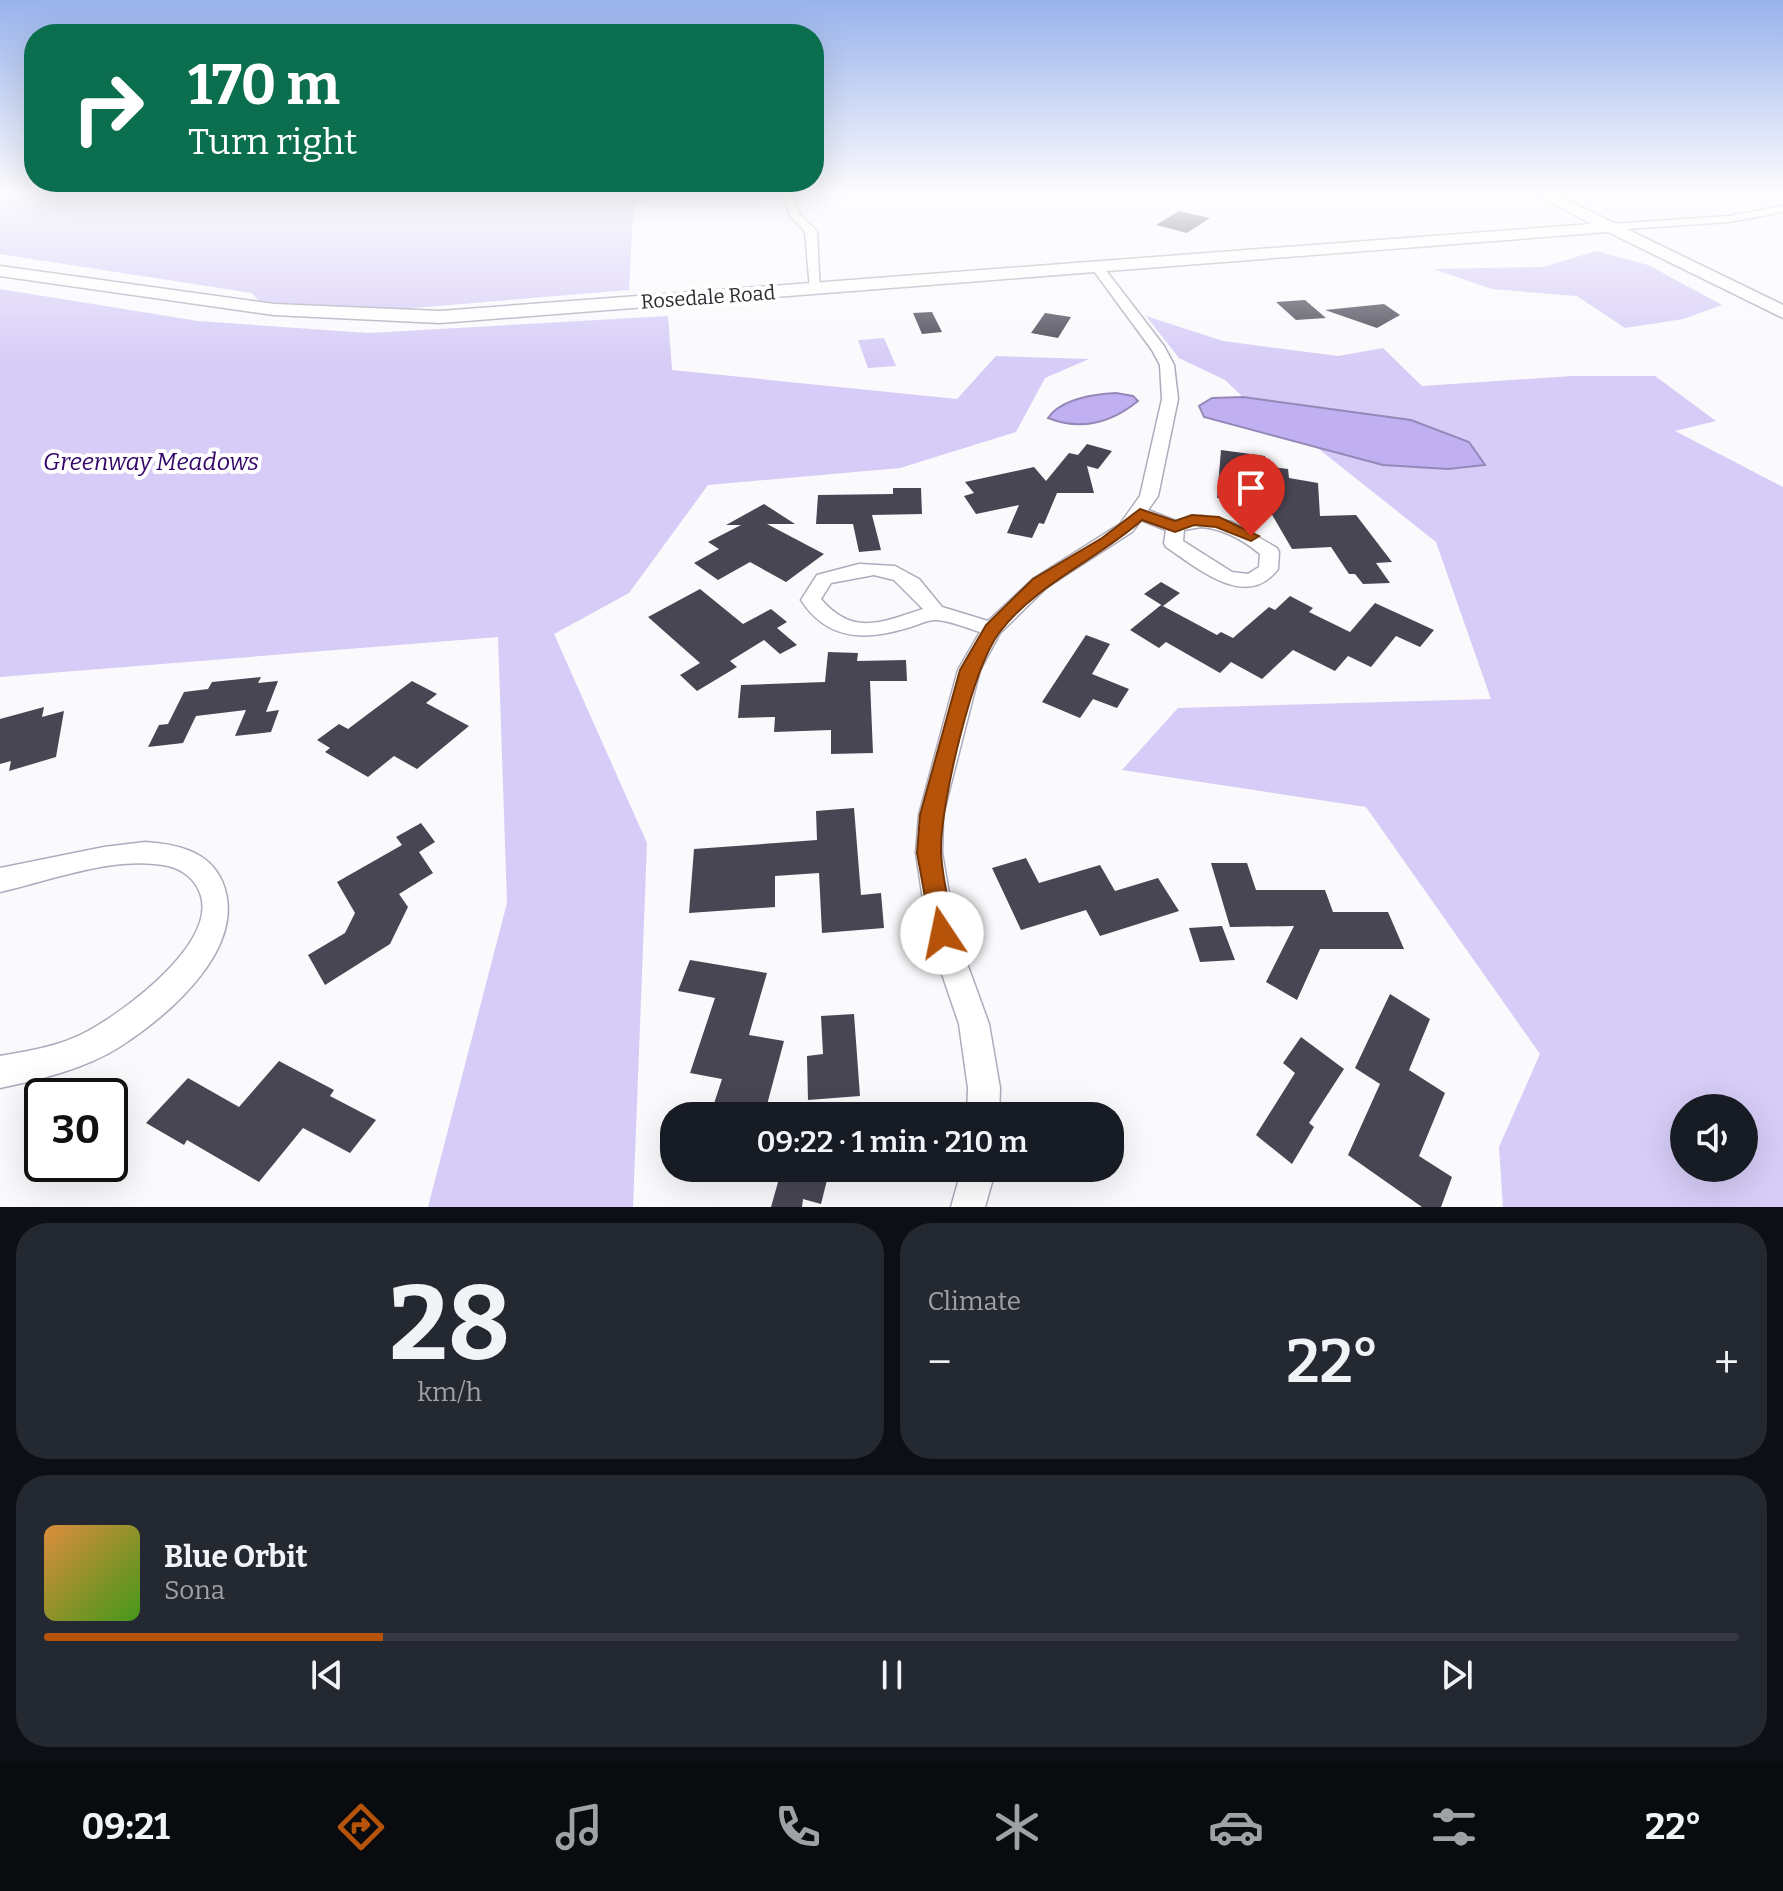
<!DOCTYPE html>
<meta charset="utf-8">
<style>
:root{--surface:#171b24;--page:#242831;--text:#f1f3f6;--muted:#9ea1a6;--line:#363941;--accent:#b45309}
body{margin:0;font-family:Bitter,serif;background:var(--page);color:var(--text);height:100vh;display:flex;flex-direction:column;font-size:30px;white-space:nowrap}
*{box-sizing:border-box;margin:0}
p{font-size:26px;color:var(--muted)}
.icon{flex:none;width:44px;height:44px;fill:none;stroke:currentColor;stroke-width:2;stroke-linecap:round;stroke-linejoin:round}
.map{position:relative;height:1207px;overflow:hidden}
.panel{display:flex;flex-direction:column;gap:16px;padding:16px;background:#0d0f14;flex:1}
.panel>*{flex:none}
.banner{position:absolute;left:24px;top:24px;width:800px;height:168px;border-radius:32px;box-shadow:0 8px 32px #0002;background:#0b6e4f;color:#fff;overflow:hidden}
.controls{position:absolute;left:1670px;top:1094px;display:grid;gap:16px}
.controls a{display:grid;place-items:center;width:88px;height:88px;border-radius:50%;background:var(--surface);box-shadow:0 8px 32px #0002;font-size:40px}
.speed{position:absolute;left:24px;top:1078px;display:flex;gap:16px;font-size:40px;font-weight:700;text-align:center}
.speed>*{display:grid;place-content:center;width:104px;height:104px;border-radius:50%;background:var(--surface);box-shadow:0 8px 32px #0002;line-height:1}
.speed .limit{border:4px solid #111;border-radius:12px;background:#fff;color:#111}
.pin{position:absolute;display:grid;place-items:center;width:68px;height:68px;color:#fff;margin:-82px -34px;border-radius:50% 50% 50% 0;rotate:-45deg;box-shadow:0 0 8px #0007}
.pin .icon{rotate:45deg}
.me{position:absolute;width:88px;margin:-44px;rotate:349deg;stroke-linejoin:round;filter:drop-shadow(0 0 6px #0008)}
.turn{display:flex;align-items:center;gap:28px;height:168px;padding:0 32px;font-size:36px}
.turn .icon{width:104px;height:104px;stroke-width:2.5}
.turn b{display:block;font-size:56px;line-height:68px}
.big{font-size:60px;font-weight:600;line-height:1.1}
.panel .card{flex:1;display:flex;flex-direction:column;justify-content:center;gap:12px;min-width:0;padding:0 28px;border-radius:32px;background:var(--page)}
.panel .dial{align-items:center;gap:0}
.dial b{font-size:104px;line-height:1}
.song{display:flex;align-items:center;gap:24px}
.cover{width:96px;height:96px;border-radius:12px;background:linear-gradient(135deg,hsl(30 70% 55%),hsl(100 70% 35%))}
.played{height:8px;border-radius:4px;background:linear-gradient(90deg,var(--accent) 20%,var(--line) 20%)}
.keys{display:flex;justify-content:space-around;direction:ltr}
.heat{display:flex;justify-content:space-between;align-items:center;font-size:44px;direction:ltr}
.panel .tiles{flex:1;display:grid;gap:16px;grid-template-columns:1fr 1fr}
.card:last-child{grid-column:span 2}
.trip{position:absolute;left:660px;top:1102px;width:464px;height:80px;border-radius:32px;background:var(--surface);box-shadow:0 8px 32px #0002;font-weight:600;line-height:80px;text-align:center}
.dock{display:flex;height:128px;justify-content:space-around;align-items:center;background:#090b0e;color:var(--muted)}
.dock .icon{width:56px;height:56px}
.dock .current{color:var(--accent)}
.dock b{font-size:36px;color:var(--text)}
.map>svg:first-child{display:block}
.green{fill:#d6ccf7;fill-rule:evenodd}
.water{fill:#c0b0f2;stroke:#9488b8;stroke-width:2}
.building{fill:#494654}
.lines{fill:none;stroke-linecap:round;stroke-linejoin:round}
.street-casing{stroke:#afabbb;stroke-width:3}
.secondary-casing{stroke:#afabbb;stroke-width:3}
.street{fill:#fff;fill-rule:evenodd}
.secondary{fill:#fff;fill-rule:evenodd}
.route{fill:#b45309;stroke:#753606;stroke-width:2}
.labels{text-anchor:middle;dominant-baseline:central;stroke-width:8;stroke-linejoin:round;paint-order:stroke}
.far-street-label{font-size:20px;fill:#2d2b31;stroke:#fff}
.park-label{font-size:24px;font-style:italic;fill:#330568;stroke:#fff}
</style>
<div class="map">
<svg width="1783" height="1207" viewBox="0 0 1783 1207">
<rect width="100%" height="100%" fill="#faf9fc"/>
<path class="green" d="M0,194h647l-14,17 -4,79 -228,19 -141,-7 -8,-9 -252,-39z
M1596,251l52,14 74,40 -39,14 -58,9 -48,-32 -85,-7 -59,-20 110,-2z
M0,289l198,32 170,12 300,-17 4,54 285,29 39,-43 93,3 -44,19 -29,54 -116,36 -192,17 -79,108 -75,41 93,209 -14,364h-205l79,-304 -9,-266 -498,40z
M1146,316l77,25 115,15 45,-8 39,38 151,-10h82l61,45 -41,10 108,56v720h-280l-4,-60 41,-93 -174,-247 -244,-37 56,-62 313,-9 -55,-157 -121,-96 68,19h101l-15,-23 -58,-22 -168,-23 -18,-17 -46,-22zM1684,1108h60v60h-60z
M884,338l12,28 -28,2 -10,-28z"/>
<path class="water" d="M1116,393l17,3 5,5c-27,22 -57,30 -90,17 13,-19 46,-24 68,-25z
M1243,397l168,23 58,22 16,23 -37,4 -65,-4 -179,-48 -5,-11 13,-8z"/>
<path class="building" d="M1179,211l31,7 -23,15 -31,-8z
M1305,300l21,18 -30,2 -20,-18z
M1384,304l16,11 -23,13 -52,-18z
M932,312l10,20 -20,2 -9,-21z
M1045,313l26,4 -13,21 -27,-5z
M1087,444l25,7 -14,18 -11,-3 7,27h-37l-13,31 -5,-1 -7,15 -25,-5 12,-28 -43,9 -12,-18 10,-3 -9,-11 69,-15 12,14 23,-28 9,2z
M1221,450l44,6v10l23,3 1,9 29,5 2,33 36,-1 36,47 -16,1 14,20 -27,1 -8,-10h-6l-18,-27 -39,2 -25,-43 -50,-8z
M893,488h28l1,26 -50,1 9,35 -22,2 -6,-28h-37l2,-29 75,-1z
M764,504l31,20h-28l57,30 -38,28 -36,-20 -32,18 -24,-17 25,-14 -11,-7 33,-17h-15z
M1161,582l19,11 -17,13 -19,-12z
M700,589l43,35 28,-15 16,13 -10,6 20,17 -17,9 -16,-14 -34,21 7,6 -40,24 -17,-16 20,-12 -52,-46z
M1290,596l23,12 -4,4 41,20 25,-29 59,27 -14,17 -24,-11 -25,31 -23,-11 -13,15 -42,-21 -31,29 -31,-17 -11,11 -54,-31 -7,6 -29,-18 31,-25 56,30 4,-3 12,6 36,-31 6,3z
M1086,635l24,9 -18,30 37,15 -12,19 -24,-9 -13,19 -38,-16z
M828,652l30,1 -1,8 49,-1 1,21h-37l3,72 -42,1v-24l-57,2 1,-15 -37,1 3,-33 84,-3z
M261,677l-3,6 20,-2 -12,31 13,-2 -8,22 -36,4 11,-26 -50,6 -13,27 -35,4 11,-22 9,-1 16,-32 24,-3 4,-7z
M412,681l25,13 -11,9 43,23 -52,43 -23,-13 -26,21 -43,-25 5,-4 -13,-8 22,-16 9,5z
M44,707l-2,10 22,-6 -8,46 -47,14 2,-10 -11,3v-45z
M854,808l7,87 20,-2 3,35 -62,5 -3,-60 -44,3v31l-86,6 5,-64 123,-9 -1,-29z
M421,823l14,19 -16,10 14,21 -34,21 9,13 -18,37 -65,41 -17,-30 37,-22 10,-20 -18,-31 65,-37 -6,-8z
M1026,858l13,25 61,-18 15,26 43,-13 21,33 -79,25 -14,-26 -65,20 -29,-62z
M1211,863h36l9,27h69l8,22h55l16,37h-84l-23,51 -31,-18 28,-56 -64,1z
M1222,926l13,34 -35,2 -11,-34z
M690,960l77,13 -18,62 35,6 -20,75h-54l12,-37 -32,-6 25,-75 -37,-7z
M1390,994l40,25 -21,51 36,23 -26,63 33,21 -11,30h-19l-74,-52 32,-71 -25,-16z
M854,1014l6,82 -52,4 -1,-44 16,-2 -2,-38z
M1301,1037l43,32 -35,54 5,4 -22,37 -36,-29 39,-62 -12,-10z
M279,1061l55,29 -4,6 46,24 -26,33 -47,-25 -44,54 -72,-42 -3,5 -38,-22 42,-45 51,29z
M782,1168h48l-9,36 -18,-5 -1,8h-31z"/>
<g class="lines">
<defs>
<path id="street" d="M783,194h10l7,21 17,16 3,61 -10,-3 -5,-57 -15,-16z
M1783,206v6l-54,10 -119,8 -6,-3 6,-3 119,-8z
M1097,263l4,1 63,82 10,19 4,34 -20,97 -10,14 28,11 25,-5 31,6 45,26 2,4 -1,17c-32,42 -80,-1 -112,-22l-2,-4 2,-13 -25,-10 -9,12 -85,55 -47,46 -20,37 -37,145 -1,38 14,80 33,91 11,64 -1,28h-32l1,-28 -9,-64 -31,-91 -12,-80 3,-38 39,-145 22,-38c-13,-4 -29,-11 -43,-12 -9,-1 -21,6 -30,8 -43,13 -80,12 -106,-28l16,-25 42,-11 36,2 24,13 23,28 46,14 45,-42 87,-55 20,-28 22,-97 -2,-34 -8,-15 -61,-83zM1201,527c23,2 41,12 59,27l-1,13 -11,7 -16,-2 -49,-31 1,-11zM874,575l20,5 29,29c-41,13 -70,28 -102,-10l10,-16z
M145,842c30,2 63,8 77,39 28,65 -52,133 -101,165 -36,23 -79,33 -121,42v-32c30,-5 61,-10 88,-25 37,-20 131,-89 112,-138 -5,-14 -18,-24 -32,-27 -53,-11 -116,14 -168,26v-24l104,-21z
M962,1168h34l-11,39h-34z"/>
<path id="secondary" d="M1536,194h19l228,111v13l-175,-86 -1168,91 -166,-8 -274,-39v-10l274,38 166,7 1151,-87z"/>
</defs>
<use href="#street" class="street-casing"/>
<use href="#secondary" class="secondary-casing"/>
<use href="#street" class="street"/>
<use href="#secondary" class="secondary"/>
</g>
<linearGradient id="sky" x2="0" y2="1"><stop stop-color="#98b2ec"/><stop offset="0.53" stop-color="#fdfcfe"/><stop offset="1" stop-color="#fdfcfe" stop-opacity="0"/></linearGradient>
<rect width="1783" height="363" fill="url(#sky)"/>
<path class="route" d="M1140,509l35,12 17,-6 27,2 40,19 -8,5 -35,-14 -22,-2 -19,7 -33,-12c-45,40 -106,64 -143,113 -27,37 -58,169 -58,216 0,27 9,57 14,84l-4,8 -9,4 -9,-4 -16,-88 3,-38 40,-145 26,-45 47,-46 69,-41z"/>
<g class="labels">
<g class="far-street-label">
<text transform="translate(708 297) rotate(-4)">Rosedale Road</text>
</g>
<g class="park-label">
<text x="151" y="462">Greenway Meadows</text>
</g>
</g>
</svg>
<div class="controls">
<a><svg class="icon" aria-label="sound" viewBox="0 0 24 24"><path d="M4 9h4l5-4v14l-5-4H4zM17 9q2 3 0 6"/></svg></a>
</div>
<div class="speed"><div class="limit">30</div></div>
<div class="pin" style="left:1251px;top:536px;background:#d93025"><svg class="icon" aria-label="arrive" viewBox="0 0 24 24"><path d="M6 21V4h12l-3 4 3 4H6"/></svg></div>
<svg class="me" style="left:942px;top:933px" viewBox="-20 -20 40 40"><circle r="19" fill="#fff"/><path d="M0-13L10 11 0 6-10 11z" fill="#b45309"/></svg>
<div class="trip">09:22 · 1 min · 210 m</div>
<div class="banner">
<div class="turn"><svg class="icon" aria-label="right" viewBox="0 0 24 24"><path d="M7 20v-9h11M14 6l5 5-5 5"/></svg><div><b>170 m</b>Turn right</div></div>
</div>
</div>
<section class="panel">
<div class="tiles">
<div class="card dial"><b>28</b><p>km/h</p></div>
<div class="card"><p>Climate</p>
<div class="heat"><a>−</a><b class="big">22°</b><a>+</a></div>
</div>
<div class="card">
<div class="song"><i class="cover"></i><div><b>Blue Orbit</b><p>Sona</p></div></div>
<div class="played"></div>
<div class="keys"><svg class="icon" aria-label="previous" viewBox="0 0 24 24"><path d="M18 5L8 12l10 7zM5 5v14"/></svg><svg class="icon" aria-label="pause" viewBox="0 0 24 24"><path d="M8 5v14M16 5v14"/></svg><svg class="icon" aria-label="next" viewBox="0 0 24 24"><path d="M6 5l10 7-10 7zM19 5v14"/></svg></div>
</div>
</div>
</section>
<nav class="dock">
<b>09:21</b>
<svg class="icon current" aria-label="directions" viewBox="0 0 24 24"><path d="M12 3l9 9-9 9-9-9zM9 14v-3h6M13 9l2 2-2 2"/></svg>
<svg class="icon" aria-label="music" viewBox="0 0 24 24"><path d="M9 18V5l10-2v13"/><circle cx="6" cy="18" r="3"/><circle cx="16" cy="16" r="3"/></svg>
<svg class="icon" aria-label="phone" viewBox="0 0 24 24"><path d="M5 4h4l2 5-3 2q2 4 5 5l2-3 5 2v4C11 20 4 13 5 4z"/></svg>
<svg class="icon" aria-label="climate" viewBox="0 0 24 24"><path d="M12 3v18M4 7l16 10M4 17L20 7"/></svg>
<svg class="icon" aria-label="car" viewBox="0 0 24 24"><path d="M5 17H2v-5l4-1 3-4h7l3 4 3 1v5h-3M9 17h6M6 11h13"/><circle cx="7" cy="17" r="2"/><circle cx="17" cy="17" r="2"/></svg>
<svg class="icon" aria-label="filters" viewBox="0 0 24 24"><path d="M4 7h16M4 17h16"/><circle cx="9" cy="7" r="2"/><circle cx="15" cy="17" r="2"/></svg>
<b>22°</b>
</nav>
